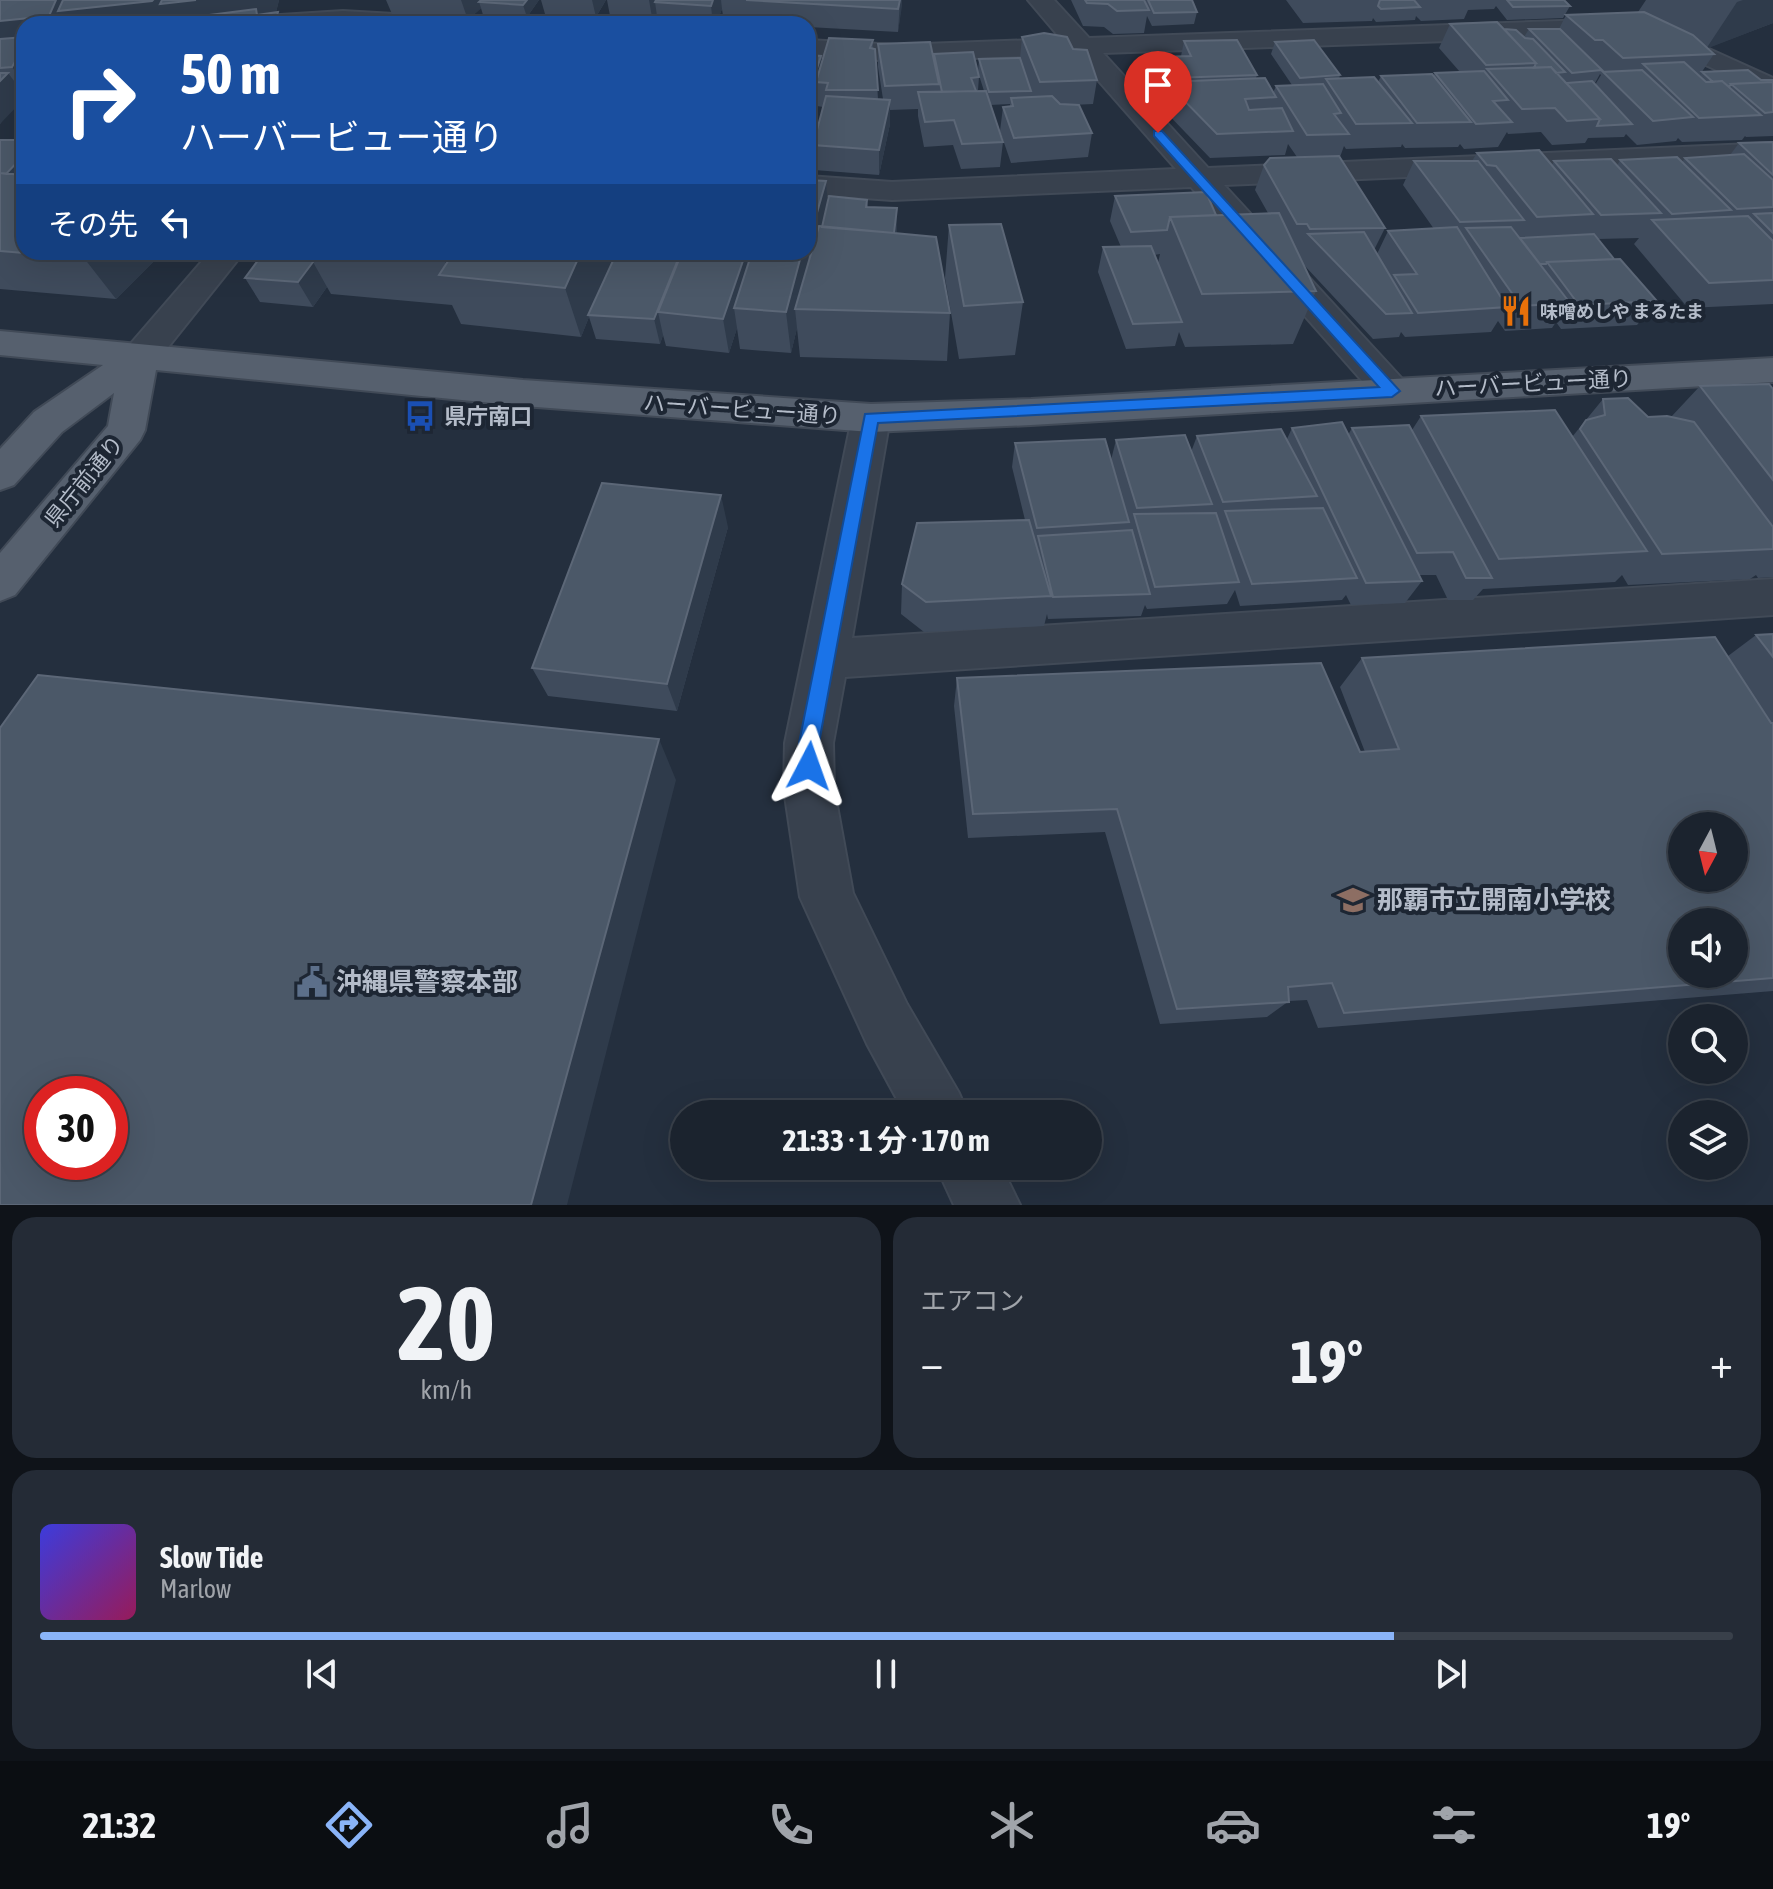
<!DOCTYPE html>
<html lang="ja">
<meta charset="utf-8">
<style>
:root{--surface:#1b232e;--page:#242b36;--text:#f1f3f6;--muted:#a0a4aa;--line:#39404a;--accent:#8ab4f8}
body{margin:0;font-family:"Asap Condensed","Noto Sans JP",sans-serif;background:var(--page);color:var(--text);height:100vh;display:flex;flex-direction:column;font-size:30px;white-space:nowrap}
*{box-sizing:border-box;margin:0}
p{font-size:26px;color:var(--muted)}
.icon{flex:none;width:44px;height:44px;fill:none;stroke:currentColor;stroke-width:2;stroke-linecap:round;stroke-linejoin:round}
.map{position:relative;height:1205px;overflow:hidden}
.panel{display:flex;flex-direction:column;gap:12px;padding:12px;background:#0f1319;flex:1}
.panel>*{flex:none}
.top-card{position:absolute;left:16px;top:16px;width:800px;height:244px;border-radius:24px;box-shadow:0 8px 32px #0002,0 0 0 2px var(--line);background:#1a4fa0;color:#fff;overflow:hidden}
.needle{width:52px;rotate:187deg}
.buttons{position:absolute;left:1668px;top:812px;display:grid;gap:16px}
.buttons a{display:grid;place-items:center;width:80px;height:80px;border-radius:50%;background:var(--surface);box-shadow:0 8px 32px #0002,0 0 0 2px var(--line);font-size:40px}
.speed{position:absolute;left:24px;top:1076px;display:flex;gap:16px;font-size:40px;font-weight:700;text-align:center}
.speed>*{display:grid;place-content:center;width:104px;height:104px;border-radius:50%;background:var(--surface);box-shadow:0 8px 32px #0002,0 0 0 2px var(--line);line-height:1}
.speed .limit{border:12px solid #d22;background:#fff;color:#111}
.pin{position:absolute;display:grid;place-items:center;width:68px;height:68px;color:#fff;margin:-82px -34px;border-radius:50% 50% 50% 0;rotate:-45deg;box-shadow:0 0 8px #0007}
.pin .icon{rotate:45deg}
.me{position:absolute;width:88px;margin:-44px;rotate:4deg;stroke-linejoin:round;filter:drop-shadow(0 0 6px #0008)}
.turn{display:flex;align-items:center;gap:28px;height:168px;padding:0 32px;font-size:36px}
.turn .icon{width:104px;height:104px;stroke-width:2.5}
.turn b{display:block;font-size:56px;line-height:68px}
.then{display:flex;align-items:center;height:76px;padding:0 32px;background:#0003;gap:16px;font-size:30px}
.big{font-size:60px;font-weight:700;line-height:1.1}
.panel .tile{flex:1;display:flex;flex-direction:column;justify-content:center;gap:12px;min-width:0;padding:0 28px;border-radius:24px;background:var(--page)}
.panel .dial{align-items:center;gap:0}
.dial b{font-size:104px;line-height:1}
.song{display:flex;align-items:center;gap:24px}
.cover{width:96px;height:96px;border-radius:12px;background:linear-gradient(135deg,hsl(240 70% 55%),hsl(330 70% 35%))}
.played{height:8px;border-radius:4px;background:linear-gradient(90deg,var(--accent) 80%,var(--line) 80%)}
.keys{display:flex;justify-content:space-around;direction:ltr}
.heat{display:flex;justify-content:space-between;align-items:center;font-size:44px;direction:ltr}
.panel .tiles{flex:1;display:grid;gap:12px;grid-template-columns:1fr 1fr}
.tile:last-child{grid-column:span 2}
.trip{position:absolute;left:670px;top:1100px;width:432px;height:80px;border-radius:40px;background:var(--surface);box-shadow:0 8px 32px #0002,0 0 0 2px var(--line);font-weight:700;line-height:80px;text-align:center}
.dock{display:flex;height:128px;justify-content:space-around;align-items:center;background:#0b0e12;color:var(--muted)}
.dock .icon{width:56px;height:56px}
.dock .current{color:var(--accent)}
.dock b{font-size:36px;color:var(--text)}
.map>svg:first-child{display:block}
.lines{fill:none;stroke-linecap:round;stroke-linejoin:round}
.minor-casing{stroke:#414a57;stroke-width:4}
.major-casing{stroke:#414a57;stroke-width:4}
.minor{fill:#38414e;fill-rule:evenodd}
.major{fill:#56606e;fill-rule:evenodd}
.wall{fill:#3f4b5c;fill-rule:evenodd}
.shaded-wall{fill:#2f3b4b}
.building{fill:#4b5868;stroke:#5c6777;stroke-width:2;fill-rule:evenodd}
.route{fill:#1a73e8;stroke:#114b97;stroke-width:2}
.labels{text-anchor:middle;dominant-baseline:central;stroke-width:8;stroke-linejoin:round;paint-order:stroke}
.far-poi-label{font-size:18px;font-weight:bold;fill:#b4bcc9;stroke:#1d2633;text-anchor:start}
.street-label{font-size:22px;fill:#b4bcc9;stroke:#1d2633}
.poi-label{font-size:22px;font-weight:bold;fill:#b4bcc9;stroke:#1d2633;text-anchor:start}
.near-poi-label{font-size:26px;font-weight:bold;fill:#b4bcc9;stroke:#1d2633;text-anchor:start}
</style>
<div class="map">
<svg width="1773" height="1205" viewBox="0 0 1773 1205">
<rect width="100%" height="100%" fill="#242f3e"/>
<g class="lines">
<defs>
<path id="minor" d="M1028,0h26l35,38 499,-18 9,3 4,5 -4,5 -9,3 -485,17 105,115 565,-25v18l-549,24 181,197 6,9 -6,9 -13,4 -13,-4 -188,-213 -299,13 -84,-6v-18l84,6 284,-13 -101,-115 -178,7 -89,-5v-16l89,5 164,-6z
M343,11l85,5 9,3 4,5h-189l4,-5 9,-3z
M1656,25l117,53v18l-126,-58 -4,-5 4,-5z
M210,252h34l-91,114 -13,3 -13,-3 -5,-9 5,-9z
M871,404l13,4 6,10 -38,220 921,-59v36l-928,62 -12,66 1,46 19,104 54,111 52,89 9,21h-63l-38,-70 -67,-147 -16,-108 1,-46 67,-325 6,-10z
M936,1166h65l19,39h-66z"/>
<path id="major" d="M0,331l523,49 348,24 160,-5 742,-41v24l-742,43 -160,7 -348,-26 -367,-36 -11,60 -5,10 -125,155 -15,6v-48l108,-127 6,-33 -52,39 -48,53 -14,5v-41l34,-37 69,-47 -103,-10z"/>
</defs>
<use href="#minor" class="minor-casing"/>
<use href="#major" class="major-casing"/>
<use href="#minor" class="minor"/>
<use href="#major" class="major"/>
</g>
<path class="wall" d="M0,0h279l-3,12 -74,12h-178v67l-2,1 -22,32z
M386,0h153l-12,17 -44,-2 -2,-7 -13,12 -76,-6z
M541,0h65l-10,17 -51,-3z
M607,0h295l-4,32 -90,-5v-3h-48l-36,-2 -2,-13 -6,15h-57l-2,-8 -4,7 -42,-2z
M1071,0h121l5,12 -3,12 -42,2 -5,-10 -3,17 -31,1 -9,-7 -21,-1z
M1286,0h221l63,6 -7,12 -56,2 -11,-14 -2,3 -26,1 -4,9 -43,2 -5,-5 -1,4 -39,2 -3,-4 -1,3 -69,2z
M1646,0h127v23l-66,25 7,6 -15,22 3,-4 59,8h12v56l-27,1 -1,-1 -3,4 -60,2 -4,-4 -2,3 -39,4 -11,-11 -2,3 -36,1 -3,5 -33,2 -11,-13 -33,2 -1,-2 -9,15 -34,2 -4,-5 -2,3 -53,1 -3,-4 -1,3 -55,2 -2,-3 -4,11 45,71 -11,22 3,4 11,-23 46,-2 -31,-44 11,-24h58l5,-8 75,12 2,-4 63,5 3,-6 62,2 3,-4 45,-3 9,-12 34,-1v162l-85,4 -54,-64 5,-6 -41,1 16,20 43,42 -20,24 -76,4 -5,-7 -4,6 -47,3 -7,-10 -7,11 -86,5 -4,-5 -2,5 -26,2 -69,-74 12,26 -23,53 -108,3 -6,-15 -4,14 -49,3 -28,-77 5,-25h18l-11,-26 5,-25 101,19 52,-2 -13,-23 9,-25 33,-8 -9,-13 -3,11 -75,3 -50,-52 3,-12 -7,-14 6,-23 19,-1 3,-15 73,34 -1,3 17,15 3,-7 16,-1 -21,-31 4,-12 65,33 -1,4 39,3 3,-6h52l2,-3 25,-1 -21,-24 11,-24 54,5 20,8 5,-8h30l7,-14 72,-3zM1600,74l1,1 -6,10 -2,-2h2zM1160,254l-2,9 -4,-8z
M1022,37l51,12 24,31 -4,24 -21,1 20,28 -4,24 -77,6 -11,-32 3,-24 7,-1v-2l-20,1 13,37 -3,25 -39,2 -8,-24 -29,2 -6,-31v-7l-28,1v14l-11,51 -65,-5 -1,-25 10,-38 -6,-1 -1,-19 -2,6 1,18 -7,26v-82l13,8 52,-23v9h2l3,50h5l-5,-32v-23l56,19v-9l45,23 -1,13h-3l1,1h8l-6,-19 1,-13 41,-1z
M0,140l24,112h139l-47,47 -116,-10z
M808,180l18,1 1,22 40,-3 1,7 29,26 53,80 -3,48 -147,-4 -3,-29 -6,25 -51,-4 -3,-21 -8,25 -63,-7 -3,-11 -3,9 -64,-5 -7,-22 -8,20 -120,-13 -9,-19 -121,-11 -4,-7 -14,20 -53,-5 -15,-24 19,-26h347l2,8 195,-8z
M949,225l74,77 -8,53 -56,4 -14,-81z
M1700,386l73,3v188l-15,1 -2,-3 -6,4 -122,6 -6,-10 -7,7 -132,7 -10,11h-25l-12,-25h-17l3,6 -17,22 -54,2 -5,-10 -4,5 -102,6 -5,-16 -8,14 -80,5 -2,-4 -4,11 -93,3 -1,-5 -3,12 -120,6 -23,-18 1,-30 123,-64 -13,-53 3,-24 96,17 5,-20 75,12 6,-16 90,3 5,-11 56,7 4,-7 60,2 9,-14 151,21 31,-38 45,18h23z
M728,527l-51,184 -129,-15 -16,-28z
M1773,634v357l-455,37 -11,-28 -18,1 -22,16 -107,7 -55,-192 -137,6 -14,-132 3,-28 403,74h5l-25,-65 22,-29 366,-2 28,-21z"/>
<path class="shaded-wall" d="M11,0h268l-4,17 -73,7h-30l-4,-6 -2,6h-142v20l-24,2v-25z
M461,0h27l-9,2 2,6 -13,12z
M527,0h12l-12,17 -4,-12z
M592,0h14l-10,17z
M649,0h17l-11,2 2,14 -4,7z
M713,0h8l1,9 -6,15h-3l-2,-18z
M900,0h2v6l-4,26z
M1743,0h30v23l-67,26 31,-47z
M278,12l6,12h-9z
M24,46v37l-12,-16z
M821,56l1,13 -6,13v5l-2,6 1,18 -7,26v-31l2,-16z
M8,73l16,21v5l-24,25v-43z
M890,100v24l-11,51v-25z
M24,155v29l-24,-3z
M826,181l2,25 -18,60 -1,-25z
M897,208v25l-5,34 1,-25z
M808,246l2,29 -15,34 2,19 -6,25 -5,-41 16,-60h6z
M91,252h72l-47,47 -32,-41z
M441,252h51l-41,24z
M581,252h30l2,8 -25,55 1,2 -8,20 -16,-49z
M681,252l-23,60 5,23 -3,9 -6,-25z
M746,252h8l-20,56 3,20 -8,25 -6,-34z
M313,262l14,25 -14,20 -15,-25z
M721,495l7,32 -51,184 -10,-27z
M659,739l17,41 -109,425h-36z"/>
<path class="building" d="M0,0h56l-7,16 -49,5z
M63,0h90l-1,1 -94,10z
M162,0h34l-36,4z
M481,0h46l-4,5 -44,-3z
M656,0h57l-2,6 -56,-4z
M746,0h154l-2,9z
M1085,0h59l5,10 -32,1 -9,-7 -21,-1z
M1148,0h44l5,12 -43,1z
M1380,0h34l6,7 -39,2 -3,-3z
M1507,0h57l6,6 -57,1z
M256,9l1,6 21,-3 -3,12h-67l2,-9z
M1644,12l49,23 21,19 -91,4 -20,-18h-8l-29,-25z
M192,18l-2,6h-46l1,-1z
M140,22l-1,2h-20z
M1497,22l39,41 -50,2 -36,-41z
M1504,29l12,1 9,8 8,1 32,33 -9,1 -5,-6 -17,1 2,-5z
M1529,29h31l42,41 -30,3z
M1044,33l23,4 6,12 14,1 10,30 -57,2 -18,-45z
M24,37v9l-12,21 -12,1v-29z
M829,38l44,2 -3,8 5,1 3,41h-52l2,-7 -12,-1z
M1237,40l20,35 -85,3 -10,-21 29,-1 -7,-15z
M1314,40l26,35 -40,3 -25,-36z
M930,42l9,42 -54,2 -7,-42z
M973,52l6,25 -8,1 5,13 -34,1 -8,-38z
M808,55l13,1 -10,31h-3z
M1020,58l11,33 -42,1 -10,-33z
M1684,62l22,20 16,-1 39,34 -62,3 -56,-54z
M1551,67l49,52 -33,2 -12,-13 -33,1 -35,-40z
M1642,70l51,47 -40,4 -50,-49z
M1748,70l13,10h12v2l-42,2 -2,3 -7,-6 -9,1 -11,-10z
M1484,71l24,29 -15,1 19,21 -36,2 -41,-51z
M0,73h8l-8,8z
M1432,74l39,48 -54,1 -36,-47z
M1374,77l38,46 -56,1 -30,-45z
M1265,78l11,19 -31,2 4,11 33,-2 11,23 -76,3 -51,-52z
M1592,81l40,43 -35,2 3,-7 -34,-36z
M1773,82v30l-8,1 -34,-29z
M1323,84l18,29 -7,1 15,20 -42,1 -31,-49z
M808,87h5l-5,19z
M986,91l17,51 -41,2 -8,-24 -29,2 -7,-30z
M826,96l64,4 -11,50 -66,-5z
M1052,96l8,8 19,1 13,28 -78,5 -11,-31 10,-1 -2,-8z
M0,140h24v15l-18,19 -6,-1z
M1773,142v33l-34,-32z
M1539,150l54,64 -56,3 -41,-51 -9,-1 -10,-12z
M1744,154l29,26v27l-36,2 -52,-51z
M1339,156l46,72 -75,1 -3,-5h-10l-33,-59 6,-7z
M1677,157l54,53 -59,4 -52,-54z
M1611,159l50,54 -60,2 -47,-54z
M1414,161h64l46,59 -64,2z
M0,173l24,2v77h67l-7,6 -84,-7z
M808,180l18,1 -17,60h-1z
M1206,192l10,23 -46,2 -3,13 -36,2 -16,-36z
M829,196l38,4 -1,7 31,1 -3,25 -72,-6z
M1279,213l37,78 -114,3 -32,-77z
M1773,213v20l-19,-19z
M1748,216l25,25v39l-64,3 -57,-63z
M1001,224l22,78 -59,4 -15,-81z
M819,226l117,11 14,76 -155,-4z
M1457,227l50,80 -89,6 -24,-38 23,-1 -29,-43z
M1511,227l59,76 -49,3 -55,-78z
M1364,232l48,81 -26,1 -78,-80z
M1594,234l20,25 -67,3 -1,2h-6l-20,-26z
M1151,246l31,76 -49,2 -30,-77z
M264,252h43l6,10 -15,20 -53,-4z
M454,252h127l-16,36 -126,-13z
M617,252h64l-27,67 -66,-4z
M682,252h64l-23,67 -65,-7z
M752,252h50l-16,60 -52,-4z
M1620,259l37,42 -78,4 -32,-43z
M1769,384l4,5v91l-73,-94z
M1628,398l20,19 19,-1 27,6 79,105v22l-111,5 -82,-125 6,-9 19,-5 -2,-16z
M1555,410l92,141 -148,8 -78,-143z
M1342,422l80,159 -56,2 -74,-155z
M1409,425l83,153h-26l-13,-26 -36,1 -65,-125z
M1281,429l36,67 -94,6 -26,-66z
M1185,435l27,69 -75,4 -21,-68z
M1105,439l24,83 -92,6 -22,-85z
M602,483l119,12 -54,189 -135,-16z
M1323,508l34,70 -105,6 -27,-73z
M1216,513l23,69 -84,5 -21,-73z
M1029,520l22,76 -125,6 -24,-18 15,-61z
M1132,530l18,64 -97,3 -15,-61z
M1773,634v23l-17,-22z
M1715,637l56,86h2v255l-429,35 -12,-30 -44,4 1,15 -112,7 -60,-200 -144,5 -16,-136 364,-15 39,89 39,-3 -37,-91zM1682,826h52v52h-52zM1682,922h52v52h-52z
M38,675l621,64 -128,466h-531v-477zM42,1094h68v68h-68z"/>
<path class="route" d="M1154,131h8l238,260 -8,6 -514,26 -59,320 -3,30 -7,2 -7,-2 -3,-30 66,-329 514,-27 -225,-251z"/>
<defs>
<symbol id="restaurant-bare" viewBox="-9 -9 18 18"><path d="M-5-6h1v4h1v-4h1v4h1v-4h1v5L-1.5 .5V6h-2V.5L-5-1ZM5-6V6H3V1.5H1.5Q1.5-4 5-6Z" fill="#e8710a" stroke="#1d2633" stroke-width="2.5" paint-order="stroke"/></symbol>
<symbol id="bus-bare" viewBox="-9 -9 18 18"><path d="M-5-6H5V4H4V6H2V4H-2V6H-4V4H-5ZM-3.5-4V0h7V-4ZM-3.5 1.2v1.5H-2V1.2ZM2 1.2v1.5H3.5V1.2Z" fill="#1a4fb4" stroke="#1d2633" stroke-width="2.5" paint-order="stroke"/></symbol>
<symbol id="school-bare" viewBox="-9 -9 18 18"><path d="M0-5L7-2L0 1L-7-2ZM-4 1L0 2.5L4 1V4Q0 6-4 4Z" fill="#8d6e63" stroke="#1d2633" stroke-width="2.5" paint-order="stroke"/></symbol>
<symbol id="civic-bare" viewBox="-9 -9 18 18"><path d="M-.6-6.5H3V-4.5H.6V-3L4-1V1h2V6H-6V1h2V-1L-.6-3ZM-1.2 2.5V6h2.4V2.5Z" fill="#5c6f8a" stroke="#1d2633" stroke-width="2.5" paint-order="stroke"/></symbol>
</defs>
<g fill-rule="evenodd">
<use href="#restaurant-bare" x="1494" y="289" width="44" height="44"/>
<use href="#bus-bare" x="398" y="394" width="44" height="44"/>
<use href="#school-bare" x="1331" y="878" width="44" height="44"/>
<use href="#civic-bare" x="290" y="960" width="44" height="44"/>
</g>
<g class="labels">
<g class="far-poi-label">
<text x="1540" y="311">味噌めしや まるたま</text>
</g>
<g class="street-label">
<text transform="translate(1533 383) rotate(-3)">ハーバービュー通り</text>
<text transform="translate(742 409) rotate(4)">ハーバービュー通り</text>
<text transform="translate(84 481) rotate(-51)">県庁前通り</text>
</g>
<g class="poi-label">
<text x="444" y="416">県庁南口</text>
</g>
<g class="near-poi-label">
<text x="1377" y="900">那覇市立開南小学校</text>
<text x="336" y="982">沖縄県警察本部</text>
</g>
</g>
</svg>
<div class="buttons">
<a><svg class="needle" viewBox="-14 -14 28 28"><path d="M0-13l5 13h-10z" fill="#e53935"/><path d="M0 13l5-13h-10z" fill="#a0a4aa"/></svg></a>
<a><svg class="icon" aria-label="sound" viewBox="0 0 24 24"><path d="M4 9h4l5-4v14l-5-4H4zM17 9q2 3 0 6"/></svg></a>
<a><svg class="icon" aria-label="search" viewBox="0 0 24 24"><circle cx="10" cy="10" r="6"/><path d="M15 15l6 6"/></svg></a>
<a><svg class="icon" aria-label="layers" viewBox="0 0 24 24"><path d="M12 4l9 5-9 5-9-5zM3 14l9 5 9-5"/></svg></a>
</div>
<div class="speed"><div class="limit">30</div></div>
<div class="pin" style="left:1158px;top:133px;background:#d93025"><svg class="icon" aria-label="arrive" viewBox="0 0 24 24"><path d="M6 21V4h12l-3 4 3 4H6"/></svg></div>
<svg class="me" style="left:809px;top:766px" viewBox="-20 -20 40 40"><path d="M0-17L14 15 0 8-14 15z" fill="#1a73e8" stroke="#fff" stroke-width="4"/></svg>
<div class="trip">21:33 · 1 分 · 170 m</div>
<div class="top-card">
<div class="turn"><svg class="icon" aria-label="right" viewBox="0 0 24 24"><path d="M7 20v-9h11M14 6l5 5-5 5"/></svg><div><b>50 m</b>ハーバービュー通り</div></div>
<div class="then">その先<svg class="icon" aria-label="left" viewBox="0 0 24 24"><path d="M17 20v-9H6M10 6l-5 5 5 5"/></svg></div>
</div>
</div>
<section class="panel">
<div class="tiles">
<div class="tile dial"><b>20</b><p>km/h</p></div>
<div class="tile"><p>エアコン</p>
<div class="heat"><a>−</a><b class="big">19°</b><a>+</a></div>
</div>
<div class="tile">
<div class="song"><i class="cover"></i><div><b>Slow Tide</b><p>Marlow</p></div></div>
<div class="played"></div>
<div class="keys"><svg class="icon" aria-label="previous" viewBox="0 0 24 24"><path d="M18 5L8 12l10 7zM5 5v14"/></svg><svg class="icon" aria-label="pause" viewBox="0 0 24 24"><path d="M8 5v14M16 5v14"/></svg><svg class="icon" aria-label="next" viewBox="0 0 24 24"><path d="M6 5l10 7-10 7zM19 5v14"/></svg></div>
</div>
</div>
</section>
<nav class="dock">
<b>21:32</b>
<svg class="icon current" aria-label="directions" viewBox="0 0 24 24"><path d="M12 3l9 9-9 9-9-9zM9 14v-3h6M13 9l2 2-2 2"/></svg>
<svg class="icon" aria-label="music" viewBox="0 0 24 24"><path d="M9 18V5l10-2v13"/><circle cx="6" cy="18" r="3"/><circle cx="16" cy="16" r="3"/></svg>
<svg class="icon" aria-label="phone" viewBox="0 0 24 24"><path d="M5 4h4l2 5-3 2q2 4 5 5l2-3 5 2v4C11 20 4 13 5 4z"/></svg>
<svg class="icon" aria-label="climate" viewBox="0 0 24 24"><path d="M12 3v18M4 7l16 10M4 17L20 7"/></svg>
<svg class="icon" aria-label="car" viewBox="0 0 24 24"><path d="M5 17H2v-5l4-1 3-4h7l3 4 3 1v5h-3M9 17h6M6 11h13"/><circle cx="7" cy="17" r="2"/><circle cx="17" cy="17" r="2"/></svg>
<svg class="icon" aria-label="filters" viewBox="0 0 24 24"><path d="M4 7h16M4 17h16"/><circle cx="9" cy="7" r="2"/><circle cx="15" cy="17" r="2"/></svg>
<b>19°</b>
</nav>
